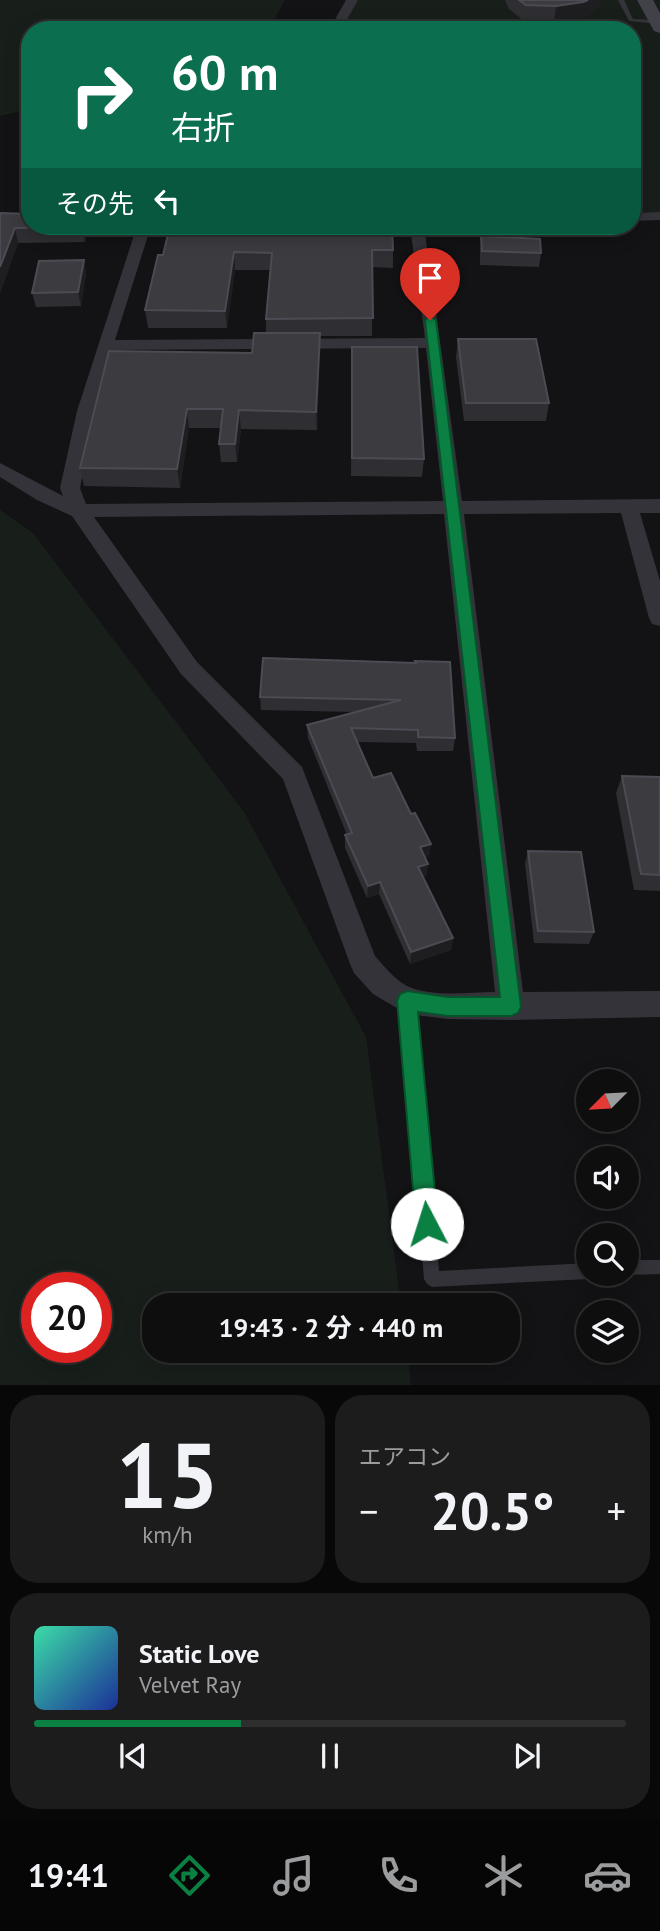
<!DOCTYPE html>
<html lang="ja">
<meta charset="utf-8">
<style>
:root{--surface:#0e0e0f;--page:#1c1c1d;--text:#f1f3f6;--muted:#9b9c9e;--line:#2e2e2f;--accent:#0b8043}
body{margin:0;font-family:"PT Sans","Noto Sans JP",sans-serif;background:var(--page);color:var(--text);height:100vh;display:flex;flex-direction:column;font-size:26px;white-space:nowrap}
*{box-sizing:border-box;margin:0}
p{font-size:23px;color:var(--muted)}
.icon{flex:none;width:38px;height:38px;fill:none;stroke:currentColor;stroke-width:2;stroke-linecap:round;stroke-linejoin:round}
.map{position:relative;height:1385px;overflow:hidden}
.sheet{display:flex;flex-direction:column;gap:10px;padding:10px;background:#080808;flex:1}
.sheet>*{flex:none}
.banner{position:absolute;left:21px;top:21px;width:620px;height:214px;border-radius:28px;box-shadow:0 4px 18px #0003,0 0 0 2px var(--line);background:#0b6e4f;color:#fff;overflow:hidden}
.needle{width:46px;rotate:246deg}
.fabs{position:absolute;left:576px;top:1069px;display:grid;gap:14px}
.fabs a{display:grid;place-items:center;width:63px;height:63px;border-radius:50%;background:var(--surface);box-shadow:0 4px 18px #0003,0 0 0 2px var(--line);font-size:35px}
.speed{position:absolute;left:21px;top:1272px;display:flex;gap:14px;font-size:35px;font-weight:700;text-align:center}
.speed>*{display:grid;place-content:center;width:91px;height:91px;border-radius:50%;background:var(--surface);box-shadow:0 4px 18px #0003,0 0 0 2px var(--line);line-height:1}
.speed .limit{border:10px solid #d22;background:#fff;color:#111}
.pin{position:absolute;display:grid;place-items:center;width:60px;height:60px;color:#fff;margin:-72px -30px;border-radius:50% 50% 50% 0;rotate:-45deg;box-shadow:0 0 7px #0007}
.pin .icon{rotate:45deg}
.me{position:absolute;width:77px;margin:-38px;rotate:355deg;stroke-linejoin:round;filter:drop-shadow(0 0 5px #0008)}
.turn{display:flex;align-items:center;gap:24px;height:147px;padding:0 35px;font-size:32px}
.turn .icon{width:91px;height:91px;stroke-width:2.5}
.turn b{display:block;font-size:49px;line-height:60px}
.then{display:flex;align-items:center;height:66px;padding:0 35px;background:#0003;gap:14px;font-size:26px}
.big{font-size:52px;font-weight:700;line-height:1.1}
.sheet .card{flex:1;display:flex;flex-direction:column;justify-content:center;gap:10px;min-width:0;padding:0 24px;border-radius:28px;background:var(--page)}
.sheet .dial{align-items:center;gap:0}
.dial b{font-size:91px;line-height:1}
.song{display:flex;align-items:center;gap:21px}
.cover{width:84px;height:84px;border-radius:10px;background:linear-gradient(135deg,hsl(160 70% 55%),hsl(230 70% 35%))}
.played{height:7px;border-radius:4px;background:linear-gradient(90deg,var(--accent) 35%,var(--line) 35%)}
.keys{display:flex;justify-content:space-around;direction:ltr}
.heat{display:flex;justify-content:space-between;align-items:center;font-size:38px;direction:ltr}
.sheet .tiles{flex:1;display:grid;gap:10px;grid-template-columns:1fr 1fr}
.card:last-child{grid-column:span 2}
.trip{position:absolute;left:142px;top:1293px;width:378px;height:70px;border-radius:28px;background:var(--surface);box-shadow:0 4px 18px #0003,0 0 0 2px var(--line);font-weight:700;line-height:70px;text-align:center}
.tabs{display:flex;height:112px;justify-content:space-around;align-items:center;background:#060606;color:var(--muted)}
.tabs .icon{width:49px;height:49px}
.tabs .on{color:var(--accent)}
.tabs b{font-size:32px;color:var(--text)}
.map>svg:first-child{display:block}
.green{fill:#181f1b;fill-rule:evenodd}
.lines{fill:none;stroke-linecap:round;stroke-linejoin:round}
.lane{fill:#333339;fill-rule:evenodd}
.street{fill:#333339;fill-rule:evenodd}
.secondary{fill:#41414a;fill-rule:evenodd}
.wall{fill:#2f2e32}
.shaded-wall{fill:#1e1d20}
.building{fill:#3b3b40;stroke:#4b4b53;stroke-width:2}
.route{fill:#0b8043;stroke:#07532c;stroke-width:2}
</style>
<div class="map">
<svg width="660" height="1385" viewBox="0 0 660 1385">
<rect width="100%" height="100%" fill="#131214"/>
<path class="green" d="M0,0h285l-15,28 -5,2h-235v79l-30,7z
M357,0h303v212h-28v-182h-292z
M0,510l33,23 211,279 122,225 35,268 -247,1v45h253l4,34h-411zM37,1288h59v60h-59z"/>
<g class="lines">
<path class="lane" d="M618,0h6l9,19 27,1v4l-31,-3z
M407,996l5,2 1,4 26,269 149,-8v11h6l-1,2 -5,3 -156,8 -5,-3 -3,-5 -23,-277 1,-4z
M626,1260h34v14l-34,1 -4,-1h4z"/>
<path class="street" d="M346,0h12l-17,30h-12z
M660,212v8l-28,1v-8z
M137,226h14l-36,114 310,-2 -15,-112h14l38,275 198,-2v14h-20l20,68v45l-8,-2 -3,-6 -28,-105 -157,1 59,478 137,-1v26l-149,3 -63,-1 -41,-5 -34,-20 -19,-21 -4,-9 -67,-185 -102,-105 -109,-158 -35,-16 -37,-23v-14l63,33 -3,-8 17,-77zM426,348l17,153 -357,3 -6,-16 15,-77 17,-61zM444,514l51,478c-25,0 -58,5 -83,-4 -15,-5 -27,-21 -37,-32l-73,-189 -105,-105 -103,-145z"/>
<path class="secondary" d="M637,0h16l7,13v20l-6,-2z"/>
</g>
<path class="wall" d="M505,0h97l-8,11 -14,7 -26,4 -30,-1 -15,-12z
M0,213l30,13h58l-3,16 -67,1 -18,50z
M170,226l223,24v18l-21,-1v69h-52l-3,94 -76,-1 -4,33h-16l-2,-18 2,-16h-32l-9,60 -96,-2 -4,-18 172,-115 14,-20v-14l4,-49h-35l-8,58h-79l-3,-18 18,-55z
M481,236l60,17 -2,14 -59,-2v-15z
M84,260l2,14 -5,32 -45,1 -4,-14z
M458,339l91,64 -3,18h-82l-8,-64z
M352,347l72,112 -2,18 -71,-1z
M415,663l40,75 -2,13h-36l-1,-8 -59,-1 16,36 38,36 20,30 -2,12 -4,2 3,6 -2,12 -3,1 30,61 -2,12 -41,14 -31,-70 -12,4 -22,-50v-13h2l-39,-97 -1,-13 47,-13 -93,-2 -1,-13z
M622,776l38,1v114l-26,-1 -18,-97z
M528,851l66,81 -5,12 -55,-1 -9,-79z"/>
<path class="shaded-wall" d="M588,0h14l-8,11 -14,7 -26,4 2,-16z
M82,226h6l-3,16 -3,-15z
M15,228l3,15 -18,50v-26z
M234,252l1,18 -8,58 -2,-17z
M84,260l2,14 -5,32 -3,-14z
M320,333v18l-3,79 -1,-18z
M187,409l2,19 -9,60 -3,-19z
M239,410l2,19 -4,33 -2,-18z
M431,844l-2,12 -11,4 2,-13z
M428,864l-2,12 -9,3 1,-12z
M380,882l-1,12 -12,4 1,-12z
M453,938l-2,12 -41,14 1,-12z"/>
<path class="building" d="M519,0h69l-5,2 -27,4 -30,-1z
M0,213l30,1v12h52v1l-67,1 -15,39z
M170,226h222l1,24h-21l1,68 -107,1 6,-66 -38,-1 -9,59 -80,-1 13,-55h5z
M481,236l59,3 1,14 -59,-2z
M84,260l-6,32 -46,1 7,-32z
M254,333h66l-4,79 -77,-2 -4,34h-16l4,-35h-36l-10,60 -97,-1 29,-117 143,2z
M458,339h78l13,64h-83z
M352,347h65l7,112 -72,-1z
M263,658l153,5 -1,-2 35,1 5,76 -37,-1v-7l-67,-2 22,50 18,-5 20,41 4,-1 16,31 -11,3 8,17 -10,3 35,71 -42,14 -31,-70 -12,4 -23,-51 7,-2 -45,-108 94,-25 -141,-3z
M622,776l38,1v98l-19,-1z
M528,851l53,1 13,80 -56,-1z"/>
<path class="route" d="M430,316l6,4 85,687 -3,6 -7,3h-63l-30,-4 20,212 -3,7 -8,4 -8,-4 -3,-7 -19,-223 3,-7 7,-3 41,6h52l-75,-677z"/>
</svg>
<div class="fabs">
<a><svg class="needle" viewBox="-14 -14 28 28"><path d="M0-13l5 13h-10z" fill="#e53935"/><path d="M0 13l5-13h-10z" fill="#9b9c9e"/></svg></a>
<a><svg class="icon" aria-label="sound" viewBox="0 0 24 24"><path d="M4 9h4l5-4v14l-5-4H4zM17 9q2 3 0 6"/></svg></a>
<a><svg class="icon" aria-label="search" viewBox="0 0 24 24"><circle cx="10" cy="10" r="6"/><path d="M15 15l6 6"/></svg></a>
<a><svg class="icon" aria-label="layers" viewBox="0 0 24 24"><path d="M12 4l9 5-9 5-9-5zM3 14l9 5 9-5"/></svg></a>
</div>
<div class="speed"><div class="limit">20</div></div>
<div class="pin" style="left:430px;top:320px;background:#d93025"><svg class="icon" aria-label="arrive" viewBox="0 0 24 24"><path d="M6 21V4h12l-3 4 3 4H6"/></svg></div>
<svg class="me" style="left:427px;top:1224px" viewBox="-20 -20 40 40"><circle r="19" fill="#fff"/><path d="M0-13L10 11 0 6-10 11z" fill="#0b8043"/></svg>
<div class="trip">19:43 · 2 分 · 440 m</div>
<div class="banner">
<div class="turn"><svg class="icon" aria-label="right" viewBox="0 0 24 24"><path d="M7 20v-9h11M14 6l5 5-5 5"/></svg><div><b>60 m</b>右折</div></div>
<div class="then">その先<svg class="icon" aria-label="left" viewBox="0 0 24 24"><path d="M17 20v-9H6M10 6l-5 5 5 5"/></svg></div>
</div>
</div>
<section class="sheet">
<div class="tiles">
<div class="card dial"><b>15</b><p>km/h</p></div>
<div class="card"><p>エアコン</p>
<div class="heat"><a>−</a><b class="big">20.5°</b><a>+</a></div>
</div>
<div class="card">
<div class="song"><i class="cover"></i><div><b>Static Love</b><p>Velvet Ray</p></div></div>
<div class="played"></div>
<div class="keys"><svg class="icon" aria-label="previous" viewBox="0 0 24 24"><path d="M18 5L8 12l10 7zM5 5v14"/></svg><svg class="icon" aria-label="pause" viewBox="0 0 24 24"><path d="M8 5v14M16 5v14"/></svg><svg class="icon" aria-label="next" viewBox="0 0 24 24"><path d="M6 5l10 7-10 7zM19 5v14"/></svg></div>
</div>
</div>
</section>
<nav class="tabs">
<b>19:41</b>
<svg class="icon on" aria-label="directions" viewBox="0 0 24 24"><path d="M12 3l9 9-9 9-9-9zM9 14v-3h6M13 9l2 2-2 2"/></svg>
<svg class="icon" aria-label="music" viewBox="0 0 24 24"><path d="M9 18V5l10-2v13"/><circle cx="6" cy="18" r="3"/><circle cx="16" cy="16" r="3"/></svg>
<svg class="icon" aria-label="phone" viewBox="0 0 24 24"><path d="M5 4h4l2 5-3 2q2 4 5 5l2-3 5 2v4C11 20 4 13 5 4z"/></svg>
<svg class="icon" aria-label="climate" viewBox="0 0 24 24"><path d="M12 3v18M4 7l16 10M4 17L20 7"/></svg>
<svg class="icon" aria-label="car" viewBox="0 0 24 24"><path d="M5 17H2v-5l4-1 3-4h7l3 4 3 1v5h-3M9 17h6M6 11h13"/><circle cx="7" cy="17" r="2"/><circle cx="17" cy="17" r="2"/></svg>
</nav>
